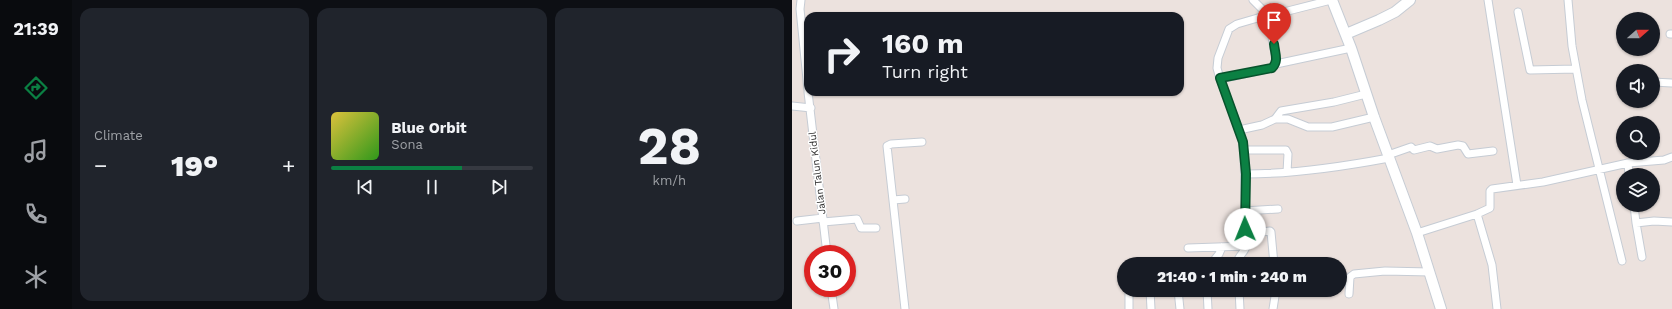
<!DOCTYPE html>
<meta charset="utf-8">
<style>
:root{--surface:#171b24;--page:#20242c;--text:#f1f3f6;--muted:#9ea1a6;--line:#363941;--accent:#0b8043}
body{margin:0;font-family:"Work Sans",sans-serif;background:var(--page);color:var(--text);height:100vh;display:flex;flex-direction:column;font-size:15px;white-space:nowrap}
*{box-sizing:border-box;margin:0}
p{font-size:13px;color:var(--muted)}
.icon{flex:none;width:22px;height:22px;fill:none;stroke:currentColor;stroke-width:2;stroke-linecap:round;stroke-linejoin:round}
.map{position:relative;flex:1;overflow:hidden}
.side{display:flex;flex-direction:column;gap:8px;padding:8px;background:#0d0f14;width:720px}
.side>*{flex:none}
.hud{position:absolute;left:12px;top:12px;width:380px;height:84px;border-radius:12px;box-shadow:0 1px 3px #0004;background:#171b24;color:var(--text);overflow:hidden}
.needle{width:26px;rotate:69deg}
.buttons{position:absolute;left:824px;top:12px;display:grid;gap:8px}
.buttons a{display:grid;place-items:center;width:44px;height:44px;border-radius:50%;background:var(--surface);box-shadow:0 1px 3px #0004;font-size:20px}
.speed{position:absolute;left:12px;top:245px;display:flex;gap:8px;font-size:20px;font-weight:700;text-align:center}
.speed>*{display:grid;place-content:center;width:52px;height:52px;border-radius:50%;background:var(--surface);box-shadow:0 1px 3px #0004;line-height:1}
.speed .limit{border:6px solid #d22;background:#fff;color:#111}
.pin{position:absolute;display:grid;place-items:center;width:34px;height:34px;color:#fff;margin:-41px -17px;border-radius:50% 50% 50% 0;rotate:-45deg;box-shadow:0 0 4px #0007}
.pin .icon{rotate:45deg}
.me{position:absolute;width:44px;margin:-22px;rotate:359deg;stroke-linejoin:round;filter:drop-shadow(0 0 3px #0008)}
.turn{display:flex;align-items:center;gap:14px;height:84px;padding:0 12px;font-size:18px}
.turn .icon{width:52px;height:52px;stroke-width:2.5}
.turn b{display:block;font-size:28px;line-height:34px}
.big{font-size:30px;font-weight:800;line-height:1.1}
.side .widget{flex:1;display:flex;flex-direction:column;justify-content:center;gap:6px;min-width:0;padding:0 14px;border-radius:12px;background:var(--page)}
.side .dial{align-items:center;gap:0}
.dial b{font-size:52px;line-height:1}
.song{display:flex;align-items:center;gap:12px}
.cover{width:48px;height:48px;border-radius:6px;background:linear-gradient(135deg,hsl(50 70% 55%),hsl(110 70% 35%))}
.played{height:4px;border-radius:2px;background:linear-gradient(90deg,var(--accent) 65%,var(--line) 65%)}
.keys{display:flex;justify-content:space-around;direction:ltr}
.heat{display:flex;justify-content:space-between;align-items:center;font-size:22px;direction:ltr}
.side .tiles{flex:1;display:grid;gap:8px;grid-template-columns:repeat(3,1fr)}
.trip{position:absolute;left:325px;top:257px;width:230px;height:40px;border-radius:20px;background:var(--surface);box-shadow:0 1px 3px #0004;font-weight:800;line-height:40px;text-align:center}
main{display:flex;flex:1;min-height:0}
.tab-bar{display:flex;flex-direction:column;width:72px;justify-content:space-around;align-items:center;background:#090b0e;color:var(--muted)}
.tab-bar .icon{width:28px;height:28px}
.tab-bar .selected{color:var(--accent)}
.tab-bar b{font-size:18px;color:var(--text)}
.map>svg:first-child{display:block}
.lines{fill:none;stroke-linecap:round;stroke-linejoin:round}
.street-casing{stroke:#c6ccd4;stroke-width:9}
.secondary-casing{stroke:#c6ccd4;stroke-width:12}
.street{stroke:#fff;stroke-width:7}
.secondary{stroke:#fff;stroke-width:10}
.route-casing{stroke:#07532c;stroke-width:10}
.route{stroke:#0b8043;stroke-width:7}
.labels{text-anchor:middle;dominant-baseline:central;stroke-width:3;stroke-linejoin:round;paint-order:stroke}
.street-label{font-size:10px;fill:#2b2b2b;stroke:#fff}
</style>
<main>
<nav class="tab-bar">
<b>21:39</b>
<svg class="icon selected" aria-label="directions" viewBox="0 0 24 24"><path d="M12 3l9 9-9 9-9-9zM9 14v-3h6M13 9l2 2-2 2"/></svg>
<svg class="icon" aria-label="music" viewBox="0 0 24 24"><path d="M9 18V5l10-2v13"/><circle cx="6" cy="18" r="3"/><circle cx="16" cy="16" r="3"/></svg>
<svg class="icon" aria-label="phone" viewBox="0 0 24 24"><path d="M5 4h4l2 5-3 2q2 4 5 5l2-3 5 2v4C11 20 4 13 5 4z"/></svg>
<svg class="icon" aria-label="climate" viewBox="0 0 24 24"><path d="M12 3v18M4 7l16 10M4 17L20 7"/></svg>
</nav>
<section class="side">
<div class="tiles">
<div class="widget"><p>Climate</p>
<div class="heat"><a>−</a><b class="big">19°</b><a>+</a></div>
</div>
<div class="widget">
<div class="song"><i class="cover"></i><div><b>Blue Orbit</b><p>Sona</p></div></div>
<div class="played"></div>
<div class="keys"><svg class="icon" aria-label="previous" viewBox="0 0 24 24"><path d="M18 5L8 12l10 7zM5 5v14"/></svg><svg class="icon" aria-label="pause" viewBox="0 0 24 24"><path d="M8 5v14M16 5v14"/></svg><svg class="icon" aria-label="next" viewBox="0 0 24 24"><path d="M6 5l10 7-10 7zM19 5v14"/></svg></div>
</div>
<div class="widget dial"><b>28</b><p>km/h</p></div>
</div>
</section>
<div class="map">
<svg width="880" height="309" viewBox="0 0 880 309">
<rect width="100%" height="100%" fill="#ece2de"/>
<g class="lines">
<defs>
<path id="street" d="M9,0l-1,9 8,81
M461,0l15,15 12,-2 51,-13
M696,0l29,185
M776,0l4,46 10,54 40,161
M726,12l12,58 46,-1
M878,34h2
M484,64l75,-16
M428,79l-3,-11 1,-10 11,-29 8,-5 31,-9 8,44v5l-4,4 -52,11 22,58 2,13 2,96c-1,7 -9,10 -9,18
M861,82l19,1
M16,92l19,162
M0,106l19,2
M483,119l6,-8 53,-9 32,-8
M447,130l23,-5 13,-6h13l20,8h24l42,-10
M452,150h42l2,4 -1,18
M596,155l23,-8 3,3 16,-4 7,3 21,-4 5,1 5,8 25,-3
M836,163l36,-3 8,-3
M454,174c48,0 95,-7 143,-16
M101,200l12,-1
M842,205l2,18 18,-2 18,1
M452,211l34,-2
M685,214l15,51 5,44
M5,221l26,-3
M31,222l34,-3 4,9h15
M844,223l6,34
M625,233l60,-19 13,-6v-17l2,-2 51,-7 85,-19 1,12
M453,234l25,-3 1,1 3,32
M396,248l58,-2
M419,264l8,-10 3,-7
M39,288l3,21
M337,290v19
M358,290l1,19
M386,290l2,19
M415,290l1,19
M447,290l1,19
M557,294l1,-17 4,-3 31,-3 45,1
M113,309l-18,-163 4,-2 31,-2
M481,309l3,-19"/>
<path id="secondary" d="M540,0l19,48 23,69 43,116 24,76
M554,34l33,-14 16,-8 15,-12"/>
</defs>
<use href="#street" class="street-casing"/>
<use href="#secondary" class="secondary-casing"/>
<use href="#street" class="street"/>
<use href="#secondary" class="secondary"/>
</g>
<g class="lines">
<defs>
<path id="route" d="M453,229l1,-55 -3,-32 -23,-64 52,-10c7,-7 3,-14 2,-24"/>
</defs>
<use href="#route" class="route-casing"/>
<use href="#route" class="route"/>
</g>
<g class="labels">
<g class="street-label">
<text transform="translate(25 173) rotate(-97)">Jalan Talun Kidul</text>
</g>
</g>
</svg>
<div class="buttons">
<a><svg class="needle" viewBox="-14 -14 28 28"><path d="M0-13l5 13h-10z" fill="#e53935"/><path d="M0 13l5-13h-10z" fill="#9ea1a6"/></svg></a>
<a><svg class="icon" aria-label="sound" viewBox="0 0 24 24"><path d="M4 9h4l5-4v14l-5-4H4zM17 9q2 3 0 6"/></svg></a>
<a><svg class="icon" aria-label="search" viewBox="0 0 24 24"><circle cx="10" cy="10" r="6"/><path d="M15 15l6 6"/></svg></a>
<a><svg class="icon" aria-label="layers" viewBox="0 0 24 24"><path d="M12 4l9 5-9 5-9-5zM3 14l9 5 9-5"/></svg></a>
</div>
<div class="speed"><div class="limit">30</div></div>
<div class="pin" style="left:482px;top:44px;background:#d93025"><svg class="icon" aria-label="arrive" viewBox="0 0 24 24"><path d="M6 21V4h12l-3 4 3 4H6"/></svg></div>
<svg class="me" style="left:453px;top:229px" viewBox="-20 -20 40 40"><circle r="19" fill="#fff"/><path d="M0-13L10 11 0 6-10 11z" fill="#0b8043"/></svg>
<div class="trip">21:40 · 1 min · 240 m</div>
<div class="hud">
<div class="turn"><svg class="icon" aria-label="right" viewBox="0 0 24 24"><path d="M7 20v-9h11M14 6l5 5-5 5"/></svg><div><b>160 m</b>Turn right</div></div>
</div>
</div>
</main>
